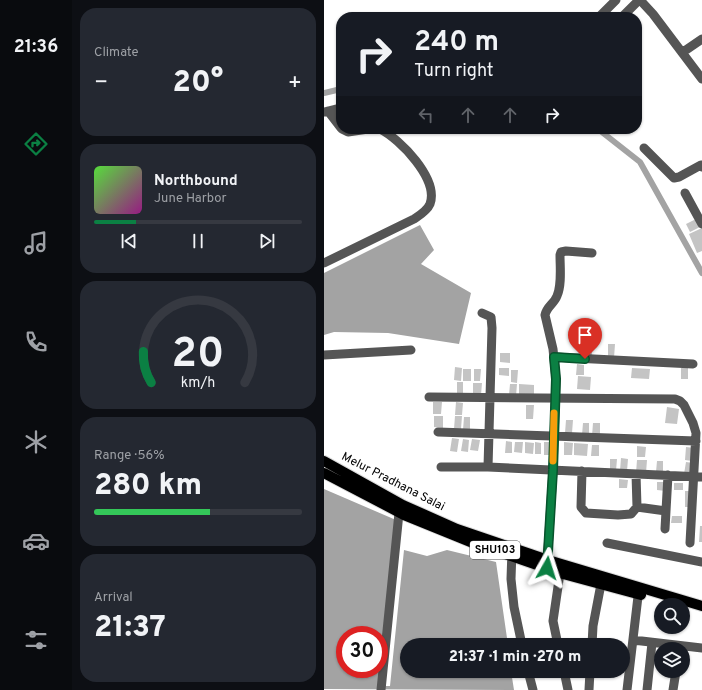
<!DOCTYPE html>
<meta charset="utf-8">
<style>
:root{--surface:#171b24;--page:#242831;--text:#f1f3f6;--muted:#9ea1a6;--line:#363941;--accent:#0b8043}
body{margin:0;font-family:Overpass,sans-serif;background:var(--page);color:var(--text);height:100vh;display:flex;flex-direction:column;font-size:15px;white-space:nowrap}
*{box-sizing:border-box;margin:0}
p{font-size:13px;color:var(--muted)}
.icon{flex:none;width:22px;height:22px;fill:none;stroke:currentColor;stroke-width:2;stroke-linecap:round;stroke-linejoin:round}
.map{position:relative;flex:1;overflow:hidden}
.sheet{display:flex;flex-direction:column;gap:8px;padding:8px;background:#0d0f14;width:252px}
.sheet>*{flex:none}
.hud{position:absolute;left:12px;top:12px;width:306px;height:122px;border-radius:16px;box-shadow:0 1px 3px #0004;background:#171b24;color:var(--text);overflow:hidden}
.tools{position:absolute;left:330px;top:598px;display:grid;gap:8px}
.tools a{display:grid;place-items:center;width:36px;height:36px;border-radius:50%;background:var(--surface);box-shadow:0 1px 3px #0004;font-size:20px}
.speed{position:absolute;left:12px;top:626px;display:flex;gap:8px;font-size:20px;font-weight:700;text-align:center}
.speed>*{display:grid;place-content:center;width:52px;height:52px;border-radius:50%;background:var(--surface);box-shadow:0 1px 3px #0004;line-height:1}
.speed .limit{border:6px solid #d22;background:#fff;color:#111}
.pin{position:absolute;display:grid;place-items:center;width:34px;height:34px;color:#fff;margin:-41px -17px;border-radius:50% 50% 50% 0;rotate:-45deg;box-shadow:0 0 4px #0007}
.pin .icon{rotate:45deg}
.me{position:absolute;width:44px;margin:-22px;rotate:6deg;stroke-linejoin:round;filter:drop-shadow(0 0 3px #0008)}
.turn{display:flex;align-items:center;gap:14px;height:84px;padding:0 12px;font-size:18px}
.turn .icon{width:52px;height:52px;stroke-width:2.5}
.turn b{display:block;font-size:28px;line-height:34px}
.lanes{display:flex;align-items:center;height:38px;padding:0 12px;background:#0003;justify-content:center;gap:20px;direction:ltr}
.lanes .off{opacity:.35}
.big{font-size:30px;font-weight:800;line-height:1.1}
.sheet .widget{flex:1;display:flex;flex-direction:column;justify-content:center;gap:6px;min-width:0;padding:0 14px;border-radius:16px;background:var(--page)}
.sheet .dial{align-items:center;gap:0}
.dial svg{height:104px;overflow:visible;fill:none;stroke:var(--line);stroke-width:7;stroke-linecap:round;text-anchor:middle}
.dial text{fill:var(--text);stroke:none}
.song{display:flex;align-items:center;gap:12px}
.cover{width:48px;height:48px;border-radius:6px;background:linear-gradient(135deg,hsl(110 70% 55%),hsl(310 70% 35%))}
.played{height:4px;border-radius:2px;background:linear-gradient(90deg,var(--accent) 20%,var(--line) 20%)}
.keys{display:flex;justify-content:space-around;direction:ltr}
.heat{display:flex;justify-content:space-between;align-items:center;font-size:22px;direction:ltr}
.charge{height:6px;border-radius:3px;background:linear-gradient(90deg,#34c759 56%,var(--line) 0)}
.trip{position:absolute;left:76px;top:638px;width:230px;height:40px;border-radius:20px;background:var(--surface);box-shadow:0 1px 3px #0004;font-weight:800;line-height:40px;text-align:center}
main{display:flex;flex:1;min-height:0}
.tab-bar{display:flex;flex-direction:column;width:72px;justify-content:space-around;align-items:center;background:#090b0e;color:var(--muted)}
.tab-bar .icon{width:28px;height:28px}
.tab-bar .selected{color:var(--accent)}
.tab-bar b{font-size:18px;color:var(--text)}
.map>svg:first-child{display:block}
.water{fill:#a3a3a3;fill-rule:evenodd}
.lines{fill:none;stroke-linecap:round;stroke-linejoin:round}
.canal{stroke:#a3a3a3;stroke-width:6}
.building{fill:#c4c4c4}
.major-casing{stroke:#dbdbdb;stroke-width:12}
.minor{stroke:#555;stroke-width:9}
.major{stroke:#000;stroke-width:10}
.route-casing{stroke:#07532c;stroke-width:10}
.route{stroke:#0b8043;stroke-width:7}
.slow{stroke:#f59e0b;stroke-width:7}
.labels{text-anchor:middle;dominant-baseline:central;stroke-width:3.5;stroke-linejoin:round;paint-order:stroke}
.shield{fill:#fff;stroke:#4c4c4c;stroke-width:1}
.shield-label{font-size:11px;font-weight:bold;fill:#000}
.street-label{font-size:12px;fill:#000;stroke:#fff}
</style>
<main>
<nav class="tab-bar">
<b>21:36</b>
<svg class="icon selected" aria-label="directions" viewBox="0 0 24 24"><path d="M12 3l9 9-9 9-9-9zM9 14v-3h6M13 9l2 2-2 2"/></svg>
<svg class="icon" aria-label="music" viewBox="0 0 24 24"><path d="M9 18V5l10-2v13"/><circle cx="6" cy="18" r="3"/><circle cx="16" cy="16" r="3"/></svg>
<svg class="icon" aria-label="phone" viewBox="0 0 24 24"><path d="M5 4h4l2 5-3 2q2 4 5 5l2-3 5 2v4C11 20 4 13 5 4z"/></svg>
<svg class="icon" aria-label="climate" viewBox="0 0 24 24"><path d="M12 3v18M4 7l16 10M4 17L20 7"/></svg>
<svg class="icon" aria-label="car" viewBox="0 0 24 24"><path d="M5 17H2v-5l4-1 3-4h7l3 4 3 1v5h-3M9 17h6M6 11h13"/><circle cx="7" cy="17" r="2"/><circle cx="17" cy="17" r="2"/></svg>
<svg class="icon" aria-label="filters" viewBox="0 0 24 24"><path d="M4 7h16M4 17h16"/><circle cx="9" cy="7" r="2"/><circle cx="15" cy="17" r="2"/></svg>
</nav>
<section class="sheet">
<div class="widget"><p>Climate</p>
<div class="heat"><a>−</a><b class="big">20°</b><a>+</a></div>
</div>
<div class="widget">
<div class="song"><i class="cover"></i><div><b>Northbound</b><p>June Harbor</p></div></div>
<div class="played"></div>
<div class="keys"><svg class="icon" aria-label="previous" viewBox="0 0 24 24"><path d="M18 5L8 12l10 7zM5 5v14"/></svg><svg class="icon" aria-label="pause" viewBox="0 0 24 24"><path d="M8 5v14M16 5v14"/></svg><svg class="icon" aria-label="next" viewBox="0 0 24 24"><path d="M6 5l10 7-10 7zM19 5v14"/></svg></div>
</div>
<div class="widget dial"><svg viewBox="0 0 100 80">
<path d="M14 69A42 42 0 1 1 86 69"/>
<path d="M14 69A42 42 0 0 1 8 45" stroke="#0b8043"/>
<text x="50" y="56" font-size="32" font-weight="700">20</text>
<text x="50" y="72" font-size="11">km/h</text>
</svg></div>
<div class="widget"><p>Range · 56%</p><b class="big">280 km</b><div class="charge"></div></div>
<div class="widget"><p>Arrival</p><b class="big">21:37</b></div>
</section>
<div class="map">
<svg width="378" height="690" viewBox="0 0 378 690">
<rect width="100%" height="100%" fill="#fff"/>
<path class="water" d="M96,225l14,25 -13,14 50,29 -12,51 -71,-11 -54,-1 -10,3v-62z
M0,489l72,31 -17,166h11l14,-136 23,6 20,-6 49,12 12,83h-101v26h104l3,19 -190,-1zM21,635h34v34h-34z"/>
<g class="lines">
<path class="canal" d="M0,93l17,-4
M274,129l42,33 62,111"/>
</g>
<path class="building" d="M372,219l4,8 -10,5 -4,-8z
M378,228v23l-5,2 -8,-19z
M284,344h7l-1,14 -6,-1z
M256,346h6v7l1,-7h5v13l-12,-1z
M176,353h10v10l-10,-1z
M253,364l7,1v10h-8z
M131,367l7,1 -1,13 -7,-1z
M175,368h10v8l-10,-1z
M308,368l18,1 -1,10 -18,-1z
M357,368h7v11h-7z
M139,369h8v12h-8z
M150,369h7l-1,12h-6z
M187,370h7l-1,13 -6,-1z
M254,376l13,1 -1,13 -13,-1z
M133,382h6v13h-6z
M149,383h9l-1,12h-8z
M186,384h7l-1,12 -7,-1z
M195,384l15,1v11h-15z
M109,402h9l-1,12h-8z
M132,402l7,1 -1,12h-7z
M202,405h8l-1,14h-7z
M343,407l12,2 -2,15 -12,-1z
M110,416h9v12l-9,-1z
M131,416h7l-1,13h-7z
M140,417h6v13h-7z
M242,420h7l-1,13h-7z
M259,423h6v12h-7z
M269,423h7v13h-8z
M128,438l7,1 -2,13 -7,-1z
M139,439l6,1 -1,12 -7,-1z
M148,439l8,1 -2,11 -8,-1z
M182,441l6,1v11h-7z
M191,442h8l-1,11 -8,-1z
M201,442l9,1 -1,11 -8,-1z
M211,442l6,1v11h-6z
M220,442h7v13h-7z
M240,442l9,1 -1,12h-8z
M250,443l14,1 -1,12 -13,-1z
M268,445h7v11h-8z
M313,446l9,1 -1,10h-8z
M362,447l8,1 -2,13 -7,-1z
M297,458l7,1 -1,12h-7z
M286,459h7l-1,12 -6,-1z
M313,460h10l-1,13h-10z
M333,461h6v12l-7,-1z
M362,462l7,1 -2,12 -7,-1z
M295,479l9,1 -1,8h-8z
M333,482h9v9l-9,-1z
M350,483h9v7h-9z
M361,491h7v16h-7z
M348,516h10v7h-11z
M376,526h2v16h-3z"/>
<g class="lines">
<defs>
<path id="major" d="M0,461l79,44 54,24 91,31 154,46
M0,473l80,42 69,28 90,31 78,21"/>
</defs>
<use href="#major" class="major-casing"/>
<path class="minor" d="M316,0l13,14 49,65
M275,17l17,-17
M298,17l17,-17
M359,52l19,-13
M4,111l13,17
M0,112l17,-4
M18,129l6,3 20,-3
M320,148l30,30 5,-1 22,-12 1,2
M361,193l17,31
M0,263l90,-44c6,-4 13,-8 16,-15 9,-25 -30,-65 -50,-75
M158,313l9,4 1,11 -4,139
M0,355l87,-5
M230,357l139,7
M105,397l246,2 5,2 4,4 9,18 3,10 -6,110
M114,432l258,9
M117,467h47l214,10
M258,471l-1,36 5,6 32,2 13,-1 6,-7 -1,-33
M313,507l29,4
M341,529l3,-54
M283,543l95,19
M188,550l-1,29 3,28 8,38
M223,566l6,-96 3,-91 -3,-30 -8,-34c2,-9 9,-11 12,-19 5,-11 3,-29 3,-41l1,-3 5,-1 26,2
M309,640l69,8
M234,645l-5,-24 7,-48
M268,645l1,-19 8,-42
M204,671l5,19
M240,671l4,19
M57,690l18,-177
M265,690l1,-19
M303,690l12,-102
M323,690l5,-47
M349,690l3,-19"/>
<use href="#major" class="major"/>
</g>
<g class="lines">
<defs>
<path id="route" d="M223,568l6,-98 3,-91 -2,-22 31,2"/>
</defs>
<use href="#route" class="route-casing"/>
<use href="#route" class="route"/>
<path class="slow" d="M229,461l1,-48"/>
</g>
<g class="labels">
<rect class="shield" x="146" y="541" width="50" height="18" rx="3"/>
<g class="shield-label">
<text x="171" y="550">SHU103</text>
</g>
<g class="street-label">
<text transform="translate(69 482) rotate(27)">Melur Pradhana Salai</text>
</g>
</g>
</svg>
<div class="tools">
<a><svg class="icon" aria-label="search" viewBox="0 0 24 24"><circle cx="10" cy="10" r="6"/><path d="M15 15l6 6"/></svg></a>
<a><svg class="icon" aria-label="layers" viewBox="0 0 24 24"><path d="M12 4l9 5-9 5-9-5zM3 14l9 5 9-5"/></svg></a>
</div>
<div class="speed"><div class="limit">30</div></div>
<div class="pin" style="left:261px;top:359px;background:#d93025"><svg class="icon" aria-label="arrive" viewBox="0 0 24 24"><path d="M6 21V4h12l-3 4 3 4H6"/></svg></div>
<svg class="me" style="left:223px;top:568px" viewBox="-20 -20 40 40"><path d="M0-17L14 15 0 8-14 15z" fill="#0b8043" stroke="#fff" stroke-width="4"/></svg>
<div class="trip">21:37 · 1 min · 270 m</div>
<div class="hud">
<div class="turn"><svg class="icon" aria-label="right" viewBox="0 0 24 24"><path d="M7 20v-9h11M14 6l5 5-5 5"/></svg><div><b>240 m</b>Turn right</div></div>
<div class="lanes"><svg class="icon off" aria-label="left" viewBox="0 0 24 24"><path d="M17 20v-9H6M10 6l-5 5 5 5"/></svg><svg class="icon off" aria-label="ahead" viewBox="0 0 24 24"><path d="M12 20V5M6 11l6-6 6 6"/></svg><svg class="icon off" aria-label="ahead" viewBox="0 0 24 24"><path d="M12 20V5M6 11l6-6 6 6"/></svg><svg class="icon" aria-label="right" viewBox="0 0 24 24"><path d="M7 20v-9h11M14 6l5 5-5 5"/></svg></div>
</div>
</div>
</main>
